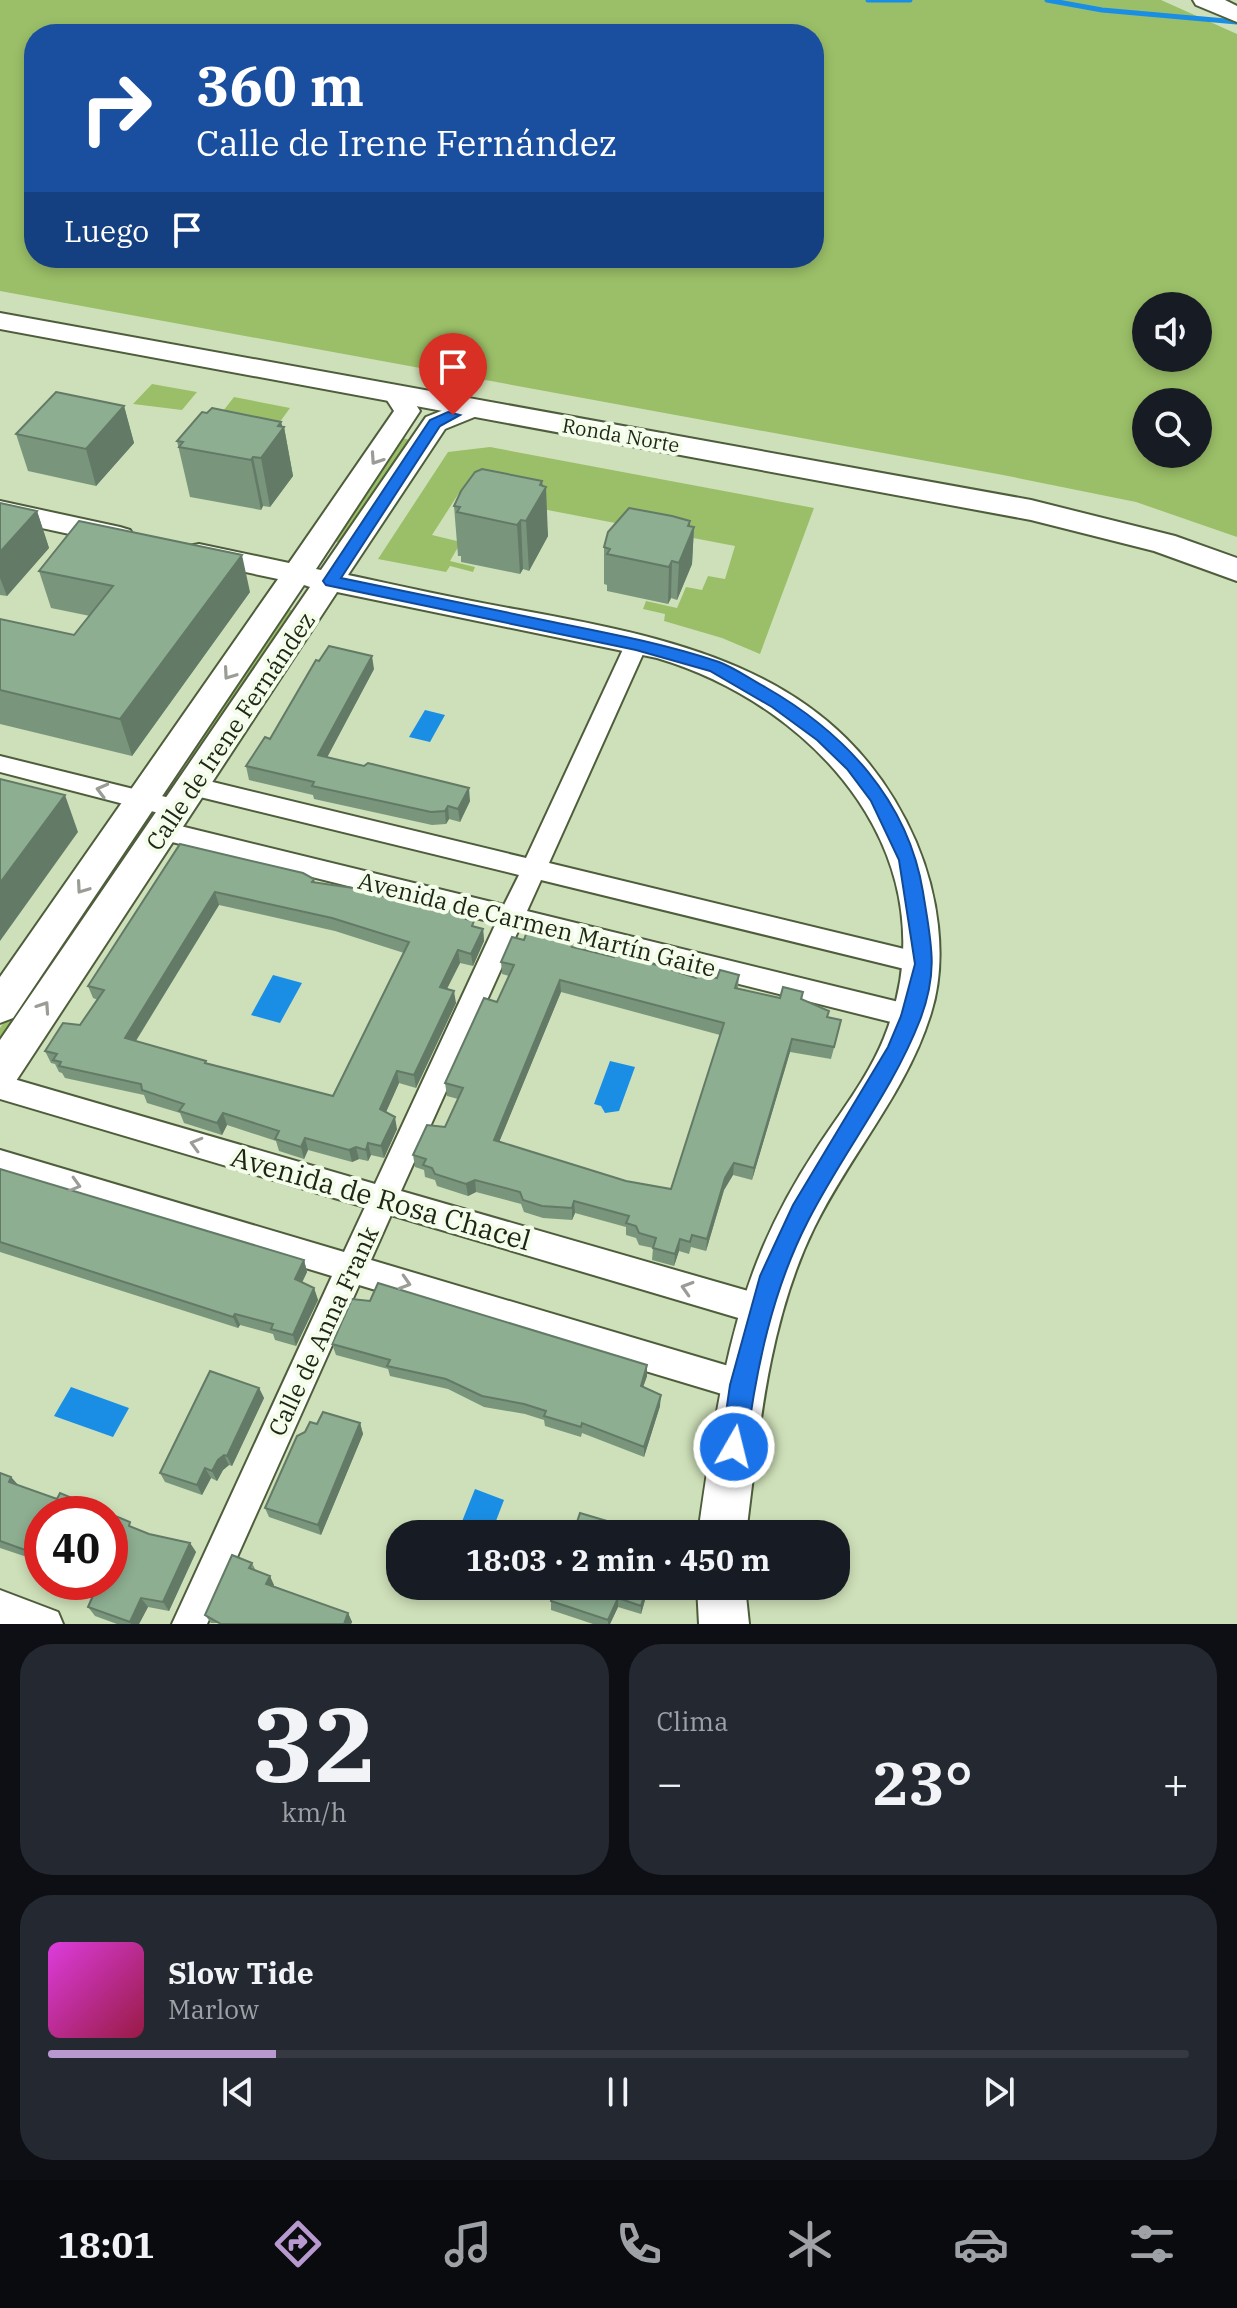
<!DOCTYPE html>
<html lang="es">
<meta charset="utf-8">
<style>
:root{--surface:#171b24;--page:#242831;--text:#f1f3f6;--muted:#9ea1a6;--line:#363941;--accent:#b799d0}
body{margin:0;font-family:"IBM Plex Serif",serif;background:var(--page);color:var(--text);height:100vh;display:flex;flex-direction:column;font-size:30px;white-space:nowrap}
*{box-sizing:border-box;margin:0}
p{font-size:26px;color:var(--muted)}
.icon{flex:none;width:44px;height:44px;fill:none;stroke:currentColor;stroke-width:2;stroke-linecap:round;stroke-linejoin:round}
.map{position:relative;height:1624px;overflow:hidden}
.details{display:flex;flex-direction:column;gap:20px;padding:20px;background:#0d0f14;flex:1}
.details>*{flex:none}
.hud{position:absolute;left:24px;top:24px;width:800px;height:244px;border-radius:32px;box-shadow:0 4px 12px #0003;background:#1a4fa0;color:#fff;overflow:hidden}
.controls{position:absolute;left:1132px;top:292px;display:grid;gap:16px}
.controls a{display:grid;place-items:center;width:80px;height:80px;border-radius:50%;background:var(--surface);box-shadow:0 4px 12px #0003;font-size:40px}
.speed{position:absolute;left:24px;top:1496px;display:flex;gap:16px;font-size:40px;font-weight:700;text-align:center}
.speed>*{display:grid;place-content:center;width:104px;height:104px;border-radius:50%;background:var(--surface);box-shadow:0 4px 12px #0003;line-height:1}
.speed .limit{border:12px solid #d22;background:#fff;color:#111}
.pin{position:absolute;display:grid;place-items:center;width:68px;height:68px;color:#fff;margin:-82px -34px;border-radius:50% 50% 50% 0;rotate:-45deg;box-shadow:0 0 8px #0007}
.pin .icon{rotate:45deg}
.me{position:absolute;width:88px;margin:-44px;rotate:8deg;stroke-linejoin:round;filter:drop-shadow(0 0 6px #0008)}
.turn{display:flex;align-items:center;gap:28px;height:168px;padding:0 40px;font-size:36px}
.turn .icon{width:104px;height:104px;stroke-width:2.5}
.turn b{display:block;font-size:56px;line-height:68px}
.then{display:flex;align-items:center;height:76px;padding:0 40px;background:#0003;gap:16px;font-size:30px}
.big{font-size:60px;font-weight:700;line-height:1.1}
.details .tile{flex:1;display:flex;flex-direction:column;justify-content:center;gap:12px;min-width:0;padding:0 28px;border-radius:32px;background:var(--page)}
.details .dial{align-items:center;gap:0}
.dial b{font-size:104px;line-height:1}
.song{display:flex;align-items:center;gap:24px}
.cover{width:96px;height:96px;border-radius:12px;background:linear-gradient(135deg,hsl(300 70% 55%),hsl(340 70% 35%))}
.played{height:8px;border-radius:4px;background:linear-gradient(90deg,var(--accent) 20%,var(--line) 20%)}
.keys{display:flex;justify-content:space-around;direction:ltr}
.heat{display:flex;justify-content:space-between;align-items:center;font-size:44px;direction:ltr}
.details .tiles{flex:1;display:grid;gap:20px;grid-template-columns:1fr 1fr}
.tile:last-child{grid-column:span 2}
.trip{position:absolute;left:386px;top:1520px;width:464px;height:80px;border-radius:32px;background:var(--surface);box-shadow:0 4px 12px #0003;font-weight:700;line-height:80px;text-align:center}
.menu{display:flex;height:128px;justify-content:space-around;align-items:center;background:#090b0e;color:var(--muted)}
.menu .icon{width:56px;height:56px}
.menu .active{color:var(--accent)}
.menu b{font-size:36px;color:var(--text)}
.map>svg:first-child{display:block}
.green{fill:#9bbf68;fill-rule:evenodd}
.water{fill:#1a8ee4}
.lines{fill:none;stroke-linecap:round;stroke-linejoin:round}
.stream{stroke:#1a8ee4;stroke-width:5}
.street-casing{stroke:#4e5d3b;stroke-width:4}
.secondary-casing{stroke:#4e5d3b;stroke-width:4}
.primary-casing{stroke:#4e5d3b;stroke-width:4}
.highway-casing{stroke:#4e5d3b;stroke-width:4}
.street{fill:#fff;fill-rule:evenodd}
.secondary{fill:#fff;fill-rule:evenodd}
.primary{fill:#fff;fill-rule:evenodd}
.highway{fill:#fff;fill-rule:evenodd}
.wall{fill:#79967d;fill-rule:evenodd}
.shaded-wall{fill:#637a66}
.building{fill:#8dae91;stroke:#637a66;stroke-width:2;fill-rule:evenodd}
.oneway{stroke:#9a9d96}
.route{fill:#1a73e8;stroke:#114b97;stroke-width:2}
.labels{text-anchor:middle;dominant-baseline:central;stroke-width:8;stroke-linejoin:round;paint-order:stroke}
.far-street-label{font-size:20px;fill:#1f2516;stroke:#f4fdea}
.street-label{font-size:24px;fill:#1f2516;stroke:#f4fdea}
.near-street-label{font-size:28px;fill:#1f2516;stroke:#f4fdea}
</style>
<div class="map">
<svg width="1237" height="1624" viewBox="0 0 1237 1624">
<rect width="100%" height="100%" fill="#cee0b9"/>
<path class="green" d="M0,0h1161l76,34v503l-101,-35 -133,-27 -1003,-184zM814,34v224h-780v-224zM1198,306v52h-52v-52zM1146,402h52v52h-52z
M152,384l45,8 -15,18 -49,-6z
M234,397l56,11 -13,18 -57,-11z
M403,438l7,2 -69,103 -9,-2z
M490,447l324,61 -54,146 -38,-16 -58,-17 1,-7 -22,-5 3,-8 31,7 9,-21 16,3 6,-14 17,3 10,-33 -276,-53 -27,42 29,7 -11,19 25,6 -2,5 -23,-6 -4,6 -68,-13 70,-107z
M287,609l8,2 -100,150 -11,-3z
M122,848l11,3 -133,200v-23z"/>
<path class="water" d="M425,710l20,5 -15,27 -21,-5z
M273,975l29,8 -22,40 -29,-8z
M610,1061l25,6 -16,44 -14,2 -4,-7 -7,-2z
M71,1387l58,21 -16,29 -59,-21z
M475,1489l29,11 -13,34h-34z"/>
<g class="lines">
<path class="stream" d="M868,0h42
M1047,0l55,10 135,12"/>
<defs>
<path id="street" d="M636,638l11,7 -98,218 376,91 9,3 4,7 -4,7 -9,3 -384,-94 -14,31 384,94 9,3 4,8 -4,8 -9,3 -392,-98 -118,262 361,104 11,5 4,10 -4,10 -11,5 -371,-110 -20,45 371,110 11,4 5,11 -5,11 -11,4 -383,-115 -152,339h-35l160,-348 -332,-100v-26l344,102 21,-45 -365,-108v-24l375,109 121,-261 -332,-83 -9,-3 -3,-6 3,-6 9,-3 340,83 15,-30 -327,-80 -8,-3 -4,-6 4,-6 8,-3 334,81 99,-213z
M0,756l178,44 8,3 4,6 -4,6 -8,3 -178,-46z
M0,1590l58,22 5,12h-63z"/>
<path id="secondary" d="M396,386l9,2 15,23 -104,158 5,1 105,-153 38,-15h18l4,6 -4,6 -37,15 -97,146c57,12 114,25 172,35 164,30 322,62 396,232 22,52 32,117 15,171 -24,79 -81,141 -117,215 -46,94 -55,203 -68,306h-48c14,-95 26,-193 63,-282 15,-36 33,-69 54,-101 24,-37 53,-73 69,-113 71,-176 -65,-332 -227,-380l-320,-66 -323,492 -14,5v-49l310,-453 -6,-2 -291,433 -13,5v-46l278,-398 -89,-19 -5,-7 5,-7 10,-2 90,19 105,-152 -11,-17z
M0,501l120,26 10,3 4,6 -4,6 -10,3 -120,-26z
M697,1586h48l4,38h-50z"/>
<path id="primary" d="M0,313l1031,187 144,36 62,22v23l-83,-30 -123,-31 -1031,-191z"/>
<path id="highway" d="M1193,0h32l12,6v16l-41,-17z"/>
</defs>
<use href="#street" class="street-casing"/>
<use href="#secondary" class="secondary-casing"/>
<use href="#primary" class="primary-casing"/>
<use href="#highway" class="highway-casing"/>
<use href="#street" class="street"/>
<use href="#secondary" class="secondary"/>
<use href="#primary" class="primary"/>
<use href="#highway" class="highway"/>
</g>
<path class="wall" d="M124,406l10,37 -38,43 -68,-15 -12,-37z
M281,422l1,5h2l9,49 -23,31 -7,-1 -2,4 -71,-13 -13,-56z
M542,481l6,55 -19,35 -6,-2 -3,5 -59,-12v-6h-3l-4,-50z
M0,503l37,8 12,37 -42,48 -7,-1z
M690,521v5l4,1 -2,37 -15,36 -6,-2 -3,6 -61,-13v-6l-3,-1v-37z
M39,571l211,21 -118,164 -132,-32v-105l74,16 16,-19 -39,-8z
M374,669l-47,88 143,44 -10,21 -11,-3 -3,5 -14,1 -118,-26 -1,-4 -64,-15 -3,-14 24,-27z
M180,844l134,35 1,3 115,28 38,5v5l7,7 8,2 1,12 -11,25 -13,-3 -13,26 9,14 -40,85 -17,-5 -13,29 11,17 -13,29 -13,-3 -3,6 -9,-2 -7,3 -44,-12 -4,9 -25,-8 -3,-10 -49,-16 -5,10 -38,-12 -4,-10 -33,-10 -3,-8 -79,-17 -3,-5 -3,-1 -4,-8 -4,-1 -6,-12 35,-26 18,-25 -5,-2 -5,-12zM219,905l116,26 69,22 -71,143 -125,-32 -72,-23z
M524,940l48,7 42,10 24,-8v10l58,19h21l22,-3 -1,13 42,10 23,-6 -1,8 26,17 10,16 -7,26 -41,-7 -38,128 -19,-5 -9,15 -18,61 -15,-4 -2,7 -10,-3 -5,15 -22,-6 1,-12 -14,-3 -3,-7 -10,-3v-8l-51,-14 -3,7 -29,-2 -19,-6 -3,-8 -45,-12 -8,4 -31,-10 -2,-6 -10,-3 -1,-7 -9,-3 -2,-12 32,-28 13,-28 -11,-3 -2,-13 52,-81 12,-26 -7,-2 -1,-12zM561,992l159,43 -49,154 -45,-8 -127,-39z
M0,1169l304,91 3,12 -5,11 12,5 4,12 -22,46 -21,-6 -2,-6 -33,-9 -2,3 -238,-76z
M332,1344l315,32 -4,11 17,19 -16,51 -62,-24 -1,4 -36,-11 -1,-6 -19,-6 -41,-7 -36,-18 -58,-13 -2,-7 -52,-14z
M259,1388l5,10 -32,68 -3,-1 -6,5 -6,11 -6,-3 -9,17 -37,-13 -5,-9z
M360,1423l3,11 -42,101 -52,-18 -4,-9 40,-76 12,-8z
M0,1473l11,4 7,8 131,49 41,9 6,9 -27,59 -21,-4 -9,17h-22l-22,-8 -7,-9 11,-22 -5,-3h16l-68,-68v48l-42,-14z
M252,1563l4,8 18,14v1l74,27 4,9 -1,2 -140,-1 -6,-8z
M649,1586l-8,28 -23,-7 -8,17h-17l-42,-14v-9z"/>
<path class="shaded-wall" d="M124,406l10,37 -38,43 -10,-37z
M281,422l2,7 1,-2 9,49 -23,31 -9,-49z
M253,457l10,49 -2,4 -10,-50z
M542,481l1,11 3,-5 2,49 -19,35 -3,-50z
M37,511l12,37 -42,48 -7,-18v-26z
M521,520l2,49 -3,5 -3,-49z
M690,521v15l4,-9 -2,37 -15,36 2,-37z
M242,555l8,37 -118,164 -12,-37z
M672,561l-1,37 -3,6 1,-37z
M372,656l2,13 -53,100 -3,-14z
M469,788l1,13 -10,21 -2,-13z
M65,795l13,37 -78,109v-58z
M448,806l1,13 -3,5 -1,-13z
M215,892l4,13 -89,145 -5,-12z
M483,929l1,12 -11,25 -2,-12z
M458,950l2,13 -19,37 -1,-13z
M560,980l1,12 -66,160 -1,-12z
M454,991l2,12 -40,85 -2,-13z
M792,1039l-2,13 -38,128 2,-12z
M397,1071l2,12 -17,38 -2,-12z
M223,1113l4,12 -5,10 -5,-12z
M395,1117l2,12 -13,29 -3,-12z
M305,1138l3,12 -4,9 -3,-12z
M368,1143l3,12 -3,6 -2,-11z
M356,1147l3,12 -7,3 -3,-12z
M734,1163l-1,12 -9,15 -18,61 1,-12 18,-61z
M475,1180l1,12 -8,4 -2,-12z
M574,1201l1,12 -3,7v-12z
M680,1239l-1,12 -5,15 1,-12z
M304,1260l3,12 -9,18 -3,-11z
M314,1288l4,12 -22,46 -3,-11z
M235,1314l5,11 -2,3 -5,-11z
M647,1365v11l-7,20 1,-10z
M259,1388l5,10 -32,68 -5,-10z
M661,1395l-1,11 -16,51v-10z
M360,1423l3,11 -42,101 -3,-10z
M224,1455l5,10 -6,5 -6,11 -5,-10 6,-11z
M205,1468l6,10 -9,17 -5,-10z
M11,1477l8,9 -10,-4z
M190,1543l6,9 -27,59 -6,-9z
M270,1576l4,9 -3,8 -5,-9z
M647,1586h2l-8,28v-8z
M141,1598l7,9 -9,17h-8l-1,-2z
M618,1598v9l-8,17h-2v-4z
M348,1613l4,9 -1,2h-7z"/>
<path class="building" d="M56,392l68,14 -38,43 -70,-15z
M212,408l69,14 -3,4 6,1 -23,31 -8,-1 -2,3 -72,-13 4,-5 -6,-1 25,-29 5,1z
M482,469l60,12 -2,4 6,2 -20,34 -5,-1 -4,5 -60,-13 3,-5 -6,-1 7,-15 14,-19z
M0,503l37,8 -37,41z
M629,508l43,8 18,5 -2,5 6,1 -15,36 -7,-2 -3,6 -62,-13 3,-5 -6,-2 4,-15z
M79,521l163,34 -122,164 -120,-29v-71l74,16 39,-49 -74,-15z
M329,646l43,10 -54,99 46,11 4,-3 101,25 -11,21 -10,-3 -3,5 -14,1 -119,-26 2,-4 -68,-16 19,-29 5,2 46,-79 3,1z
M0,779l65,16 -65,88z
M180,844l123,29 11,6 -2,3 48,7 70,21 6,-3 32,8 -2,4 8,2 -2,5 11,3 -12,25 -13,-4 -18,37 14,4 -40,84 -17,-4 -17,38 15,8 -14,29 -13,-3 -2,7 -10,-3 -7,3 -44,-12 -4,9 -26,-8 4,-8 -56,-18 -6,10 -38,-12 5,-7 -42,-14 -1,-6 -82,-18 2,-4 -8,-2 4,-6 -12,-3 18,-28 17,2 24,-35 -16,-4zM215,892l117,26 77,24 -76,154 -128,-33 1,-2 -81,-23z
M526,934h14l29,7 3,6 42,10 5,-13 19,5 -3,9 61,20 6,-3 15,3 3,-8 19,5 -4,13 45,10 3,-11 20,5 -2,7 28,12 -2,6 14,3 -7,27 -42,-8 -38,129 -20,-5 -9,15 -18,61 -15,-4 -2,7 -10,-3 -5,15 -22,-6 3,-10 -17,-5 -3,-7 -10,-3 3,-7 -55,-15 -2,7 -30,-2 -19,-6 -3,-8 -45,-12 -9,4 -31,-10 -3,-6 -9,-3 3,-6 -13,-4 14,-30 18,2 18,-39 -18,-5 39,-85 13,4 17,-37 -13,-3 11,-25 12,3zM560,980l164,43 -53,166 -45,-8 -132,-41z
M0,1169l304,91 -9,19 19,9 -21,47 -22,-6 2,-5 -38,-10 -2,3 -233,-75z
M378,1283l269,82 -6,21 20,9 -17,52 -62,-24 -1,4 -37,-11 2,-5 -22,-7 -42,-8 -36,-17 -59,-13 3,-6 -58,-16 20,-45 18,2z
M210,1371l49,17 -32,68 -3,-1 -6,5 -6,11 -7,-3 -8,17 -37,-12z
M323,1412l37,11 -42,102 -53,-17 32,-72 8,-4 5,-10 7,2z
M0,1473l11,4 -2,5 48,17 3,-6 70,29 -1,4 20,8 41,9 -27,59 -22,-4 -11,24 -42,-15 11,-25h11v-68h-68v42l-42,-15z
M580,1513l54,16 -1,5h-60z
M232,1555l20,8 -3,5 21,8 -4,8 82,29 -4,11h-123l-16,-9z
M555,1586h92l-6,20 -23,-8 -10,22 -57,-19z"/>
<defs><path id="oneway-chevron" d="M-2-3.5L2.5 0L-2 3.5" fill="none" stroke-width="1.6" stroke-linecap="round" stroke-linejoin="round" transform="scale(2)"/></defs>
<g class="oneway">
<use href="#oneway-chevron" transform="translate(376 459) rotate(124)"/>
<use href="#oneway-chevron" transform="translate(229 674) rotate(125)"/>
<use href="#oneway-chevron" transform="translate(102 790) rotate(-165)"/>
<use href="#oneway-chevron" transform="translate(82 888) rotate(125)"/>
<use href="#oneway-chevron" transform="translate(44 1007) rotate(-56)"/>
<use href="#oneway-chevron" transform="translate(196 1144) rotate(-164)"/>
<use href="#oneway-chevron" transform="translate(75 1185) rotate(16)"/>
<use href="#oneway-chevron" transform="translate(405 1283) rotate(17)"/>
<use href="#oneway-chevron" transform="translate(687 1288) rotate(-163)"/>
</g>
<path class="route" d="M448,412l12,3 -20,11 -99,152c71,15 141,29 212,44 55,11 112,22 166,40 16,6 31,17 46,25 79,45 143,113 158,205 8,51 16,78 -3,128 -28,72 -77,132 -112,201 -36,70 -52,148 -62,226l-4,8 -8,4 -9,-4 -4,-8 9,-62 30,-109 33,-71 95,-158 13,-31 14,-52 -16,-104 -28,-59 -24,-32 -30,-29 -45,-33 -62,-36 -74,-21 -310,-65 -3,-4 107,-161z"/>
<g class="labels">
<g class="far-street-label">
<text transform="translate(621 435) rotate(10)">Ronda Norte</text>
</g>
<g class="street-label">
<text transform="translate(230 731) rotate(-56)">Calle de Irene Fernández</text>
<text transform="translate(537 924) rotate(14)">Avenida de Carmen Martín Gaite</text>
<text transform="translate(323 1331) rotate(-65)">Calle de Anna Frank</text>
</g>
<g class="near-street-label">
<text transform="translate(381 1198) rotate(16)">Avenida de Rosa Chacel</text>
</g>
</g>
</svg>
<div class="controls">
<a><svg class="icon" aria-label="sound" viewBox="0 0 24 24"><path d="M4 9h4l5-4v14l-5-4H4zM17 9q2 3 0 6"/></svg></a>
<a><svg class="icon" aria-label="search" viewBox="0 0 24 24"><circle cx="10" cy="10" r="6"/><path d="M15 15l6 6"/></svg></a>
</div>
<div class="speed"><div class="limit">40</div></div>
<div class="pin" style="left:453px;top:415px;background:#d93025"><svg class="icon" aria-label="arrive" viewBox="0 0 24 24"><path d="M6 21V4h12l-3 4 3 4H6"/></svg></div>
<svg class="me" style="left:734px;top:1447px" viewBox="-20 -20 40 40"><circle r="17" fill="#1a73e8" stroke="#fff" stroke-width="3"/><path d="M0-11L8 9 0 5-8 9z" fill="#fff"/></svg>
<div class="trip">18:03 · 2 min · 450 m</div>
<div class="hud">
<div class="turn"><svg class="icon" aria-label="right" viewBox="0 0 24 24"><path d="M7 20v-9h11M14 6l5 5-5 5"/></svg><div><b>360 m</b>Calle de Irene Fernández</div></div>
<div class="then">Luego<svg class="icon" aria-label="arrive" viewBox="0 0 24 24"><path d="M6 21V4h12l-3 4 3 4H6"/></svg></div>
</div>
</div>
<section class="details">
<div class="tiles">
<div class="tile dial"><b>32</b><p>km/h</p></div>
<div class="tile"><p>Clima</p>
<div class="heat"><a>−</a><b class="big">23°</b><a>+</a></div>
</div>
<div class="tile">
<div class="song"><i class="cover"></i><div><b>Slow Tide</b><p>Marlow</p></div></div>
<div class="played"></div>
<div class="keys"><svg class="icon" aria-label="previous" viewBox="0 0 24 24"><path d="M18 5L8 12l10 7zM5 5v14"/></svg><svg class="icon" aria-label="pause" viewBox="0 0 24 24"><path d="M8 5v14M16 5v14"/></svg><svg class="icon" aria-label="next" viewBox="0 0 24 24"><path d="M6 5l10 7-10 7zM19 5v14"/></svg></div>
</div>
</div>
</section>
<nav class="menu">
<b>18:01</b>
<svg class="icon active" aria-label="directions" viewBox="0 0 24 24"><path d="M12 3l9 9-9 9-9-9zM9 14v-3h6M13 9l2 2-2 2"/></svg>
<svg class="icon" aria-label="music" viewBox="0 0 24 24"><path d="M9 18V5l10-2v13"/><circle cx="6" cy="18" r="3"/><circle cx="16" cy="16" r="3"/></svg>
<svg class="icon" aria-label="phone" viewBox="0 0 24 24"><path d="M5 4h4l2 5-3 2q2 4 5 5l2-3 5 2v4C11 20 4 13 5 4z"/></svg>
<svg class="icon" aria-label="climate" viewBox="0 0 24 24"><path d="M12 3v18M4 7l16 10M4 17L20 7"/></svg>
<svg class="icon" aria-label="car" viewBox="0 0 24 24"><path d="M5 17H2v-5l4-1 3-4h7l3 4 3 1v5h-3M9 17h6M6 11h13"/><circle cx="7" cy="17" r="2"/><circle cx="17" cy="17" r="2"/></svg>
<svg class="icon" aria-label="filters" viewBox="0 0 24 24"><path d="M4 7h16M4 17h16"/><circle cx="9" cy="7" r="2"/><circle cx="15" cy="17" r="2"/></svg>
</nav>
